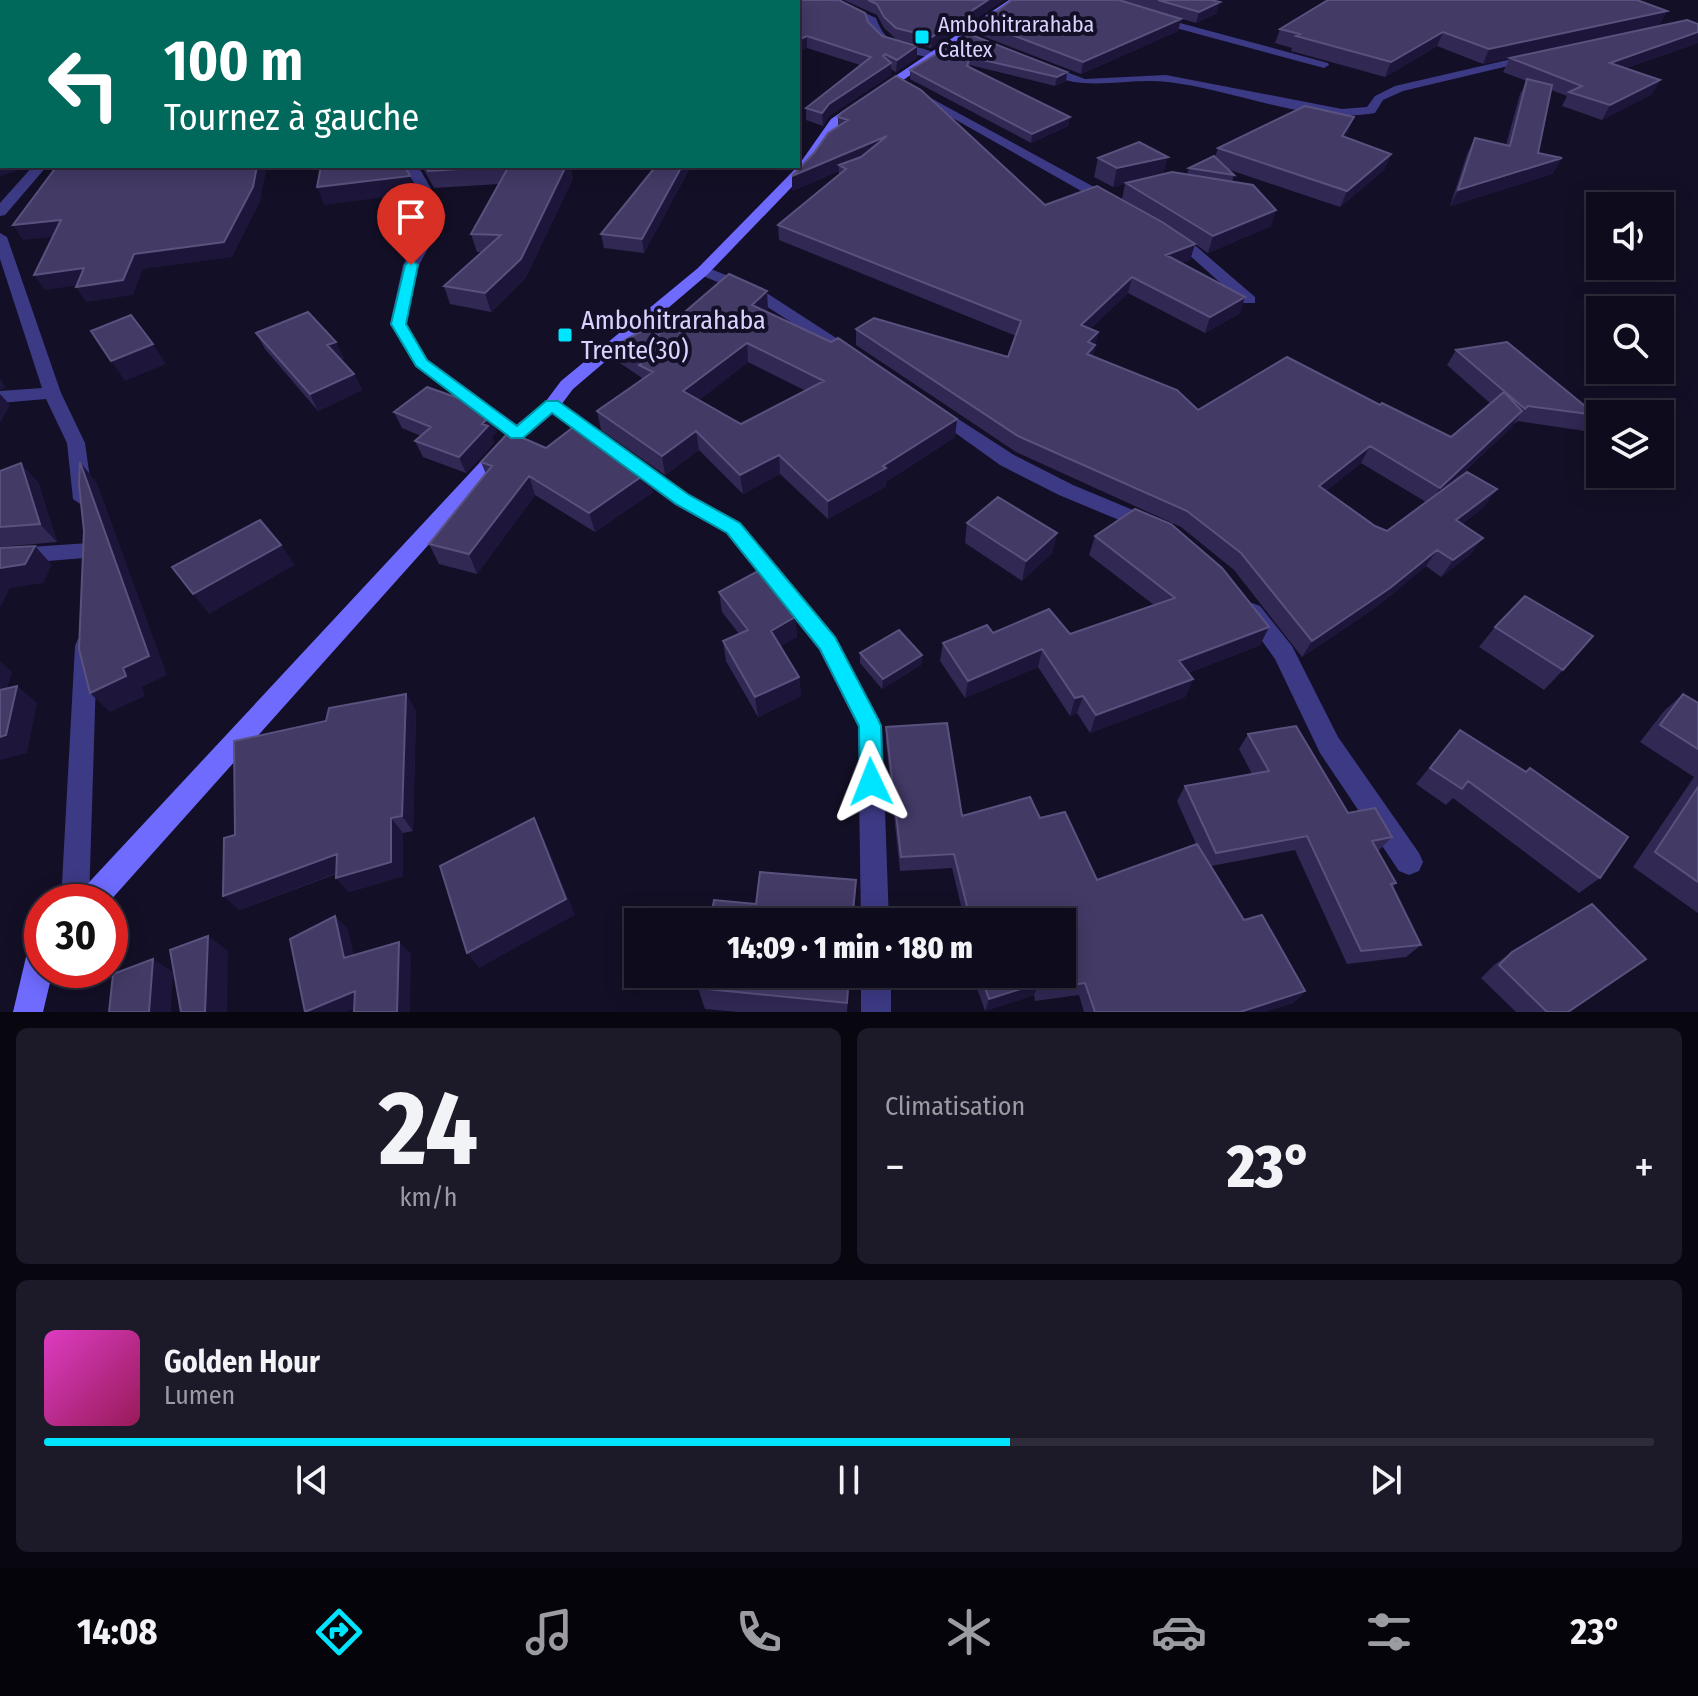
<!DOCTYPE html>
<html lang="fr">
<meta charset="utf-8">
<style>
:root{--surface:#0e0b1c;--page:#1c1929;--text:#f1f3f6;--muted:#9b9ba3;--line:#2e2b3b;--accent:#00e5ff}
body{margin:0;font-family:"Fira Sans Condensed",sans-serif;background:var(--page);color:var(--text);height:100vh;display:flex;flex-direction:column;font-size:30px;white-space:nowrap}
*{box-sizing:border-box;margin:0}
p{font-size:26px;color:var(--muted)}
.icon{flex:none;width:44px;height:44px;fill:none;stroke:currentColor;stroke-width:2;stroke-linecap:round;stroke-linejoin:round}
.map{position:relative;height:1012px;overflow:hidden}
.sheet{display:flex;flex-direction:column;gap:16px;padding:16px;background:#08060f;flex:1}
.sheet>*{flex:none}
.guide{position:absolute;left:0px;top:0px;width:800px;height:168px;box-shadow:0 4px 20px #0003,0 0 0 2px var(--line);background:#00695c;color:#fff;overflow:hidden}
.tools{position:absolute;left:1586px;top:192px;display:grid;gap:16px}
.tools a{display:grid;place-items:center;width:88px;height:88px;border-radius:0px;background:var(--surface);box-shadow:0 4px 20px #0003,0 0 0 2px var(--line);font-size:40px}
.speed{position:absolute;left:24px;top:884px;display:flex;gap:16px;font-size:40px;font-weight:700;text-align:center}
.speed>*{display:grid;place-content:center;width:104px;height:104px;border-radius:50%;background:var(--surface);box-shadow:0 4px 20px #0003,0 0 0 2px var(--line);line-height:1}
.speed .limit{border:12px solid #d22;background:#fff;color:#111}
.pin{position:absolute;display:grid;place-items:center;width:68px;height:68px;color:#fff;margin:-82px -34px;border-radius:50% 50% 50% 0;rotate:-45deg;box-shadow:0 0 8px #0007}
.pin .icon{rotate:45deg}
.me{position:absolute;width:88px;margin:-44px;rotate:358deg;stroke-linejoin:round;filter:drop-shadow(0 0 6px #0008)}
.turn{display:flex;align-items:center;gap:28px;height:168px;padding:0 32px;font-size:36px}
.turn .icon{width:104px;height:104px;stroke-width:2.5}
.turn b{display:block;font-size:56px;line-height:68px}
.big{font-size:60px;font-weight:800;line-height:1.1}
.sheet .card{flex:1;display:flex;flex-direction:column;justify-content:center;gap:12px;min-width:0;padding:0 28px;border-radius:12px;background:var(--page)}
.sheet .dial{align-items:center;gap:0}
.dial b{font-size:104px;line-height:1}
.song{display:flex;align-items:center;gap:24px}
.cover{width:96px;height:96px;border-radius:12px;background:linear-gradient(135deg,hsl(310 70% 55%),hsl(330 70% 35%))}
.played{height:8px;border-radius:4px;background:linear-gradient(90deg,var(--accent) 60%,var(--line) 60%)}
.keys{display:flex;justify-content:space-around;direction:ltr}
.heat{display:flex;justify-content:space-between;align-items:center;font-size:44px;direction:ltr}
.sheet .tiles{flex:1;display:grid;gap:16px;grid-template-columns:1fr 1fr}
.card:last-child{grid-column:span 2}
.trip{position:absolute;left:624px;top:908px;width:452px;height:80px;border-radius:0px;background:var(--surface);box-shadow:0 4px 20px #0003,0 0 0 2px var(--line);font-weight:800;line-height:80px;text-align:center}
.dock{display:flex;height:128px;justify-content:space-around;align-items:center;background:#06040b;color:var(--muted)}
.dock .icon{width:56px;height:56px}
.dock .current{color:var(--accent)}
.dock b{font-size:36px;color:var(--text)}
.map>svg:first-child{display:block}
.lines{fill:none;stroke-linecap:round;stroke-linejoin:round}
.street{fill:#3d3a85;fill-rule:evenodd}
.secondary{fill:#6f6bff;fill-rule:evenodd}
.wall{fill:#312854;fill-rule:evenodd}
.shaded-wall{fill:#1d163a}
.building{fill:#433a66;stroke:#5a527e;stroke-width:2;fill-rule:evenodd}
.route{fill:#00e5ff;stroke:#0095a6;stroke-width:2}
.poi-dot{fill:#00e5ff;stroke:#130f26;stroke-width:3}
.labels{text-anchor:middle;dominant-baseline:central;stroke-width:8;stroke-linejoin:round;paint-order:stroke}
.far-poi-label{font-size:22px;fill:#d9d4ff;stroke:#130f26;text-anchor:start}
.poi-label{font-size:26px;fill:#d9d4ff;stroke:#130f26;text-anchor:start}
</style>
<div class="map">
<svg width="1698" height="1012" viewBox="0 0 1698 1012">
<rect width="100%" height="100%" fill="#130f26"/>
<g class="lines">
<path class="street" d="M824,0h13l39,18c13,37 36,21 62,37l-5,3c-24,-5 -61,-7 -66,-36z
M1154,16l174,47 1,2 -5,3 -174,-47 -1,-2z
M1534,54l5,3 -1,2 -135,32 -20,9 -8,13c-62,12 -144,-24 -207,-31 -46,-5 -92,14 -132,-16l9,-2 40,15 81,-4 176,34 25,-2 8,-11 20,-10z
M916,90l200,109 2,3 -12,3 -194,-110v-4z
M33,166h14l-42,49 -5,1v-13z
M414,167l7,4 25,44 -27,50 -13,59 22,36 96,70 2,4 -2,4h-14l-94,-71 -26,-43 13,-59 29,-50 -25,-44z
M1170,231l27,16 58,50v6h-12l-56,-50 -22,-15 -2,-3z
M0,233l7,4 54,156 24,50 8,56 -3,5 -7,2 -10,-7 -6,-56 -21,-44 -46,4v-12l42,-3 -42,-129z
M703,266l56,22 105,68 -8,5 -6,-1 -103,-66 -49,-20v-6z
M552,399l54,36 2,4 -2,4h-14l-46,-34 -3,-4 3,-4z
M935,404l79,51 59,30 84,35 3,5 -3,5h-14l-84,-35 -59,-30 -71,-51 -3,-4 3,-4z
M628,453l61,42 51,28 95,113 47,90 7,196h-28l-3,-195 -39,-77 -93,-117 -51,-28 -54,-40 -3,-5 3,-5z
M89,543l7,2 3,6 -3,6 -96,8v-16z
M1252,603l8,3 32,40 46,91 81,116 4,9 -4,9 -10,4 -10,-4 -79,-118 -45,-94 -34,-47 3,-6z
M86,637l8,2 3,7 -8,256h-28l14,-256 3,-7z
M861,974h30v38h-30z"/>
<path class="secondary" d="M1009,0h11l-50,38 -28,15 -103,72 -27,41 -104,108 -135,115 -15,20 -34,29 -415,464h-33l4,-10 430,-462 36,-29 15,-20 137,-113 100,-102 33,-47z
M42,945v25h11l-10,42h-30l13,-55z"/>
</g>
<path class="wall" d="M286,0h553l29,22 14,14 35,22 -21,14 -5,-3v6l-62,41 -6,10 -17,-6v-12l54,-43 -53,-17 -9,-46h-313l-10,-1 -2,1h-191z
M844,0h160l-73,48 -35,-9 -12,-11 -7,-13z
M1012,0h202l3,13 -21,10 -61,-18 46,14 -3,12 -97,43 -101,-39 1,-12z
M1667,11l-8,14 -176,39 -46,-18 -52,31 -94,-26 1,-3 -17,-5 5,-14z
M969,34l98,38 -1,9 -11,5 -85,-21 -1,2 101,50 -2,9 -37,17 -121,-64v-9z
M1698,43l-72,25 34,12 -8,14 -50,26 -40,-14 5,-10 -16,-6 -13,63 24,5 -10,16 -102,32 17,-52 8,-16 31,7 14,-51 7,-13 -24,-9 7,-14z
M841,113l204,92 77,-6 3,-15 -12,3 -19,-10 4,-19 66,16h23l2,-6 26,-11 3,-9 136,-31 -9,20 46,17 -7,16 -44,37 -113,-38 7,6 -2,7 39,44 -63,27 -13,-9 -5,16 -8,3 58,50 -35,20 -77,-40 -38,36 8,3 -5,24 105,54 182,-5 71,32 40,-33 -44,-39 9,-15 140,65 -11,16 -67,-10 -4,3h-1l-2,4 -60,56 34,22 -23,18 9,30 -30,23 -15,-11 -47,39 -77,52 -68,-87 -53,-43 -165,-75 -160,-107v-16l152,28 8,-21 -237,-96 -1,-15 61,-50v-4l-47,20v-15l46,-50v-9zM1361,463l65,39 -39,29 -12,-5 -49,-35z
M416,166h154l3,12 -47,99 -35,35 -41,-8 -6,-18 38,-34h-5l-6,-18 28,-50 -65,4 -10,-18z
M656,166h35l-47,87 -40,-5 -3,-14z
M768,309l-2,3 191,107 -2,18 -69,45 -1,5 -57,32 -48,-45 -37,20 -44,-44 -34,25 -64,-45 -4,-19 45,-32v-1l-22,-15 -4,-18zM748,362l58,29 -65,33 -42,-24z
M256,333l88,25 -3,2 13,14 8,16 -44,21 -53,-62z
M394,412l103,20 -5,4 2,7 -28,30 -43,-16 -8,-16 6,-5 -19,-8z
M481,462l172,30 -58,40 -60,-37 -58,79 -38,-10 -10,-20 57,-70z
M0,471l38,11 19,60 -57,5z
M967,523l90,10 -5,20 -30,28 -57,-38z
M1095,536l174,91 -9,18 -72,28 5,6 -8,18 -95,36 -13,-20 -7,3 -32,-49 -73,31 -25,-37 3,-18 50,-10 77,1 84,-29 -65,-50z
M719,592l76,25 2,20 -17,9 19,31 2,19 -43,21 -32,-56 -3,-20 16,-7 -17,-22z
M1495,627l68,43 -19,20 -65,-43z
M860,653l62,2 -1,10 -39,24 -22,-26z
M1683,694l15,9v210l-65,-46 61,-90 -54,-35 24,-31z
M416,710l-3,121 -10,2v43l-54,16 -13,-14v-4l-97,36 -4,-75z
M886,727l76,89 78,2 57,62 99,-36 -19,-43 8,-15 67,-12 -13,-25 9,-15 100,79 44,24 -14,14 18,32 -3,4 28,58 -15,12 -59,7 -52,-114 -84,16 33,54 61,71 -12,12 -29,9h-180l-5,-17 -44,6 -1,-6 -49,16 -13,-37h90v-52h-97l-13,-54 -52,3 -14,-129z
M1460,730l140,148 -21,15 -126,-95 -7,7 -30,-21z
M1512,952l56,60h-52l-35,-34 13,-13z
M850,974l-3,38h-109l-33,-3 -7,-21z"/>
<path class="shaded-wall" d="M458,0h17v1l-2,1h-18z
M988,0h16l-73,48 1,-11z
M1220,2l-3,11 -21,10 3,-11z
M1667,11l-8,14 -176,39 6,-15z
M1181,19l-3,12 -97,43 2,-12z
M1443,32l-6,14 -52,31 6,-15z
M1698,32v11l-96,33 8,-13z
M807,36v12l-9,4v-12z
M917,46v12l-21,14 1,-12z
M891,63v12l-62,41 -6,10 -1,-13 7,-9z
M1067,72l-1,9 -11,5 2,-9z
M1660,80l-8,14 -50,26 8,-15z
M1070,117l-2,9 -37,17 1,-9z
M1354,117l-6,16 -12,19 6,-16z
M887,136v14l-48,15v6l-47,20v-15z
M1391,154l-7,16 -44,37 7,-16z
M1168,157l-5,18 -50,12 4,-19z
M0,158h2v8h28l-3,2 -27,8z
M1562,158l-10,16 -102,32 8,-16z
M257,166h10l-7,36 -28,55 -89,12 -10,26 -47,7 -10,-15 58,-33z
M555,166h15l3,12 -47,99 -35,35 -6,-19z
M682,166h9l-47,87 -2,-14z
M410,176l6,17 -92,12 -7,-18z
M1276,210l-5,16 -63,27 5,-17z
M61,220l9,15 -47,5 -10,-15z
M1195,244l-5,16 -28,11 4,-16z
M84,268l11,15 -50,7 -11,-15z
M1132,277l-4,16 -51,48 4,-16z
M767,291l1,18 -14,15 -2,-19z
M1245,297l-5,16 -35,20 5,-16z
M1098,332l-6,30 -8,8 4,-28z
M336,342l8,16 -9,4 -8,-17z
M747,343l1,19 -62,48 -3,-19z
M153,344l13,20 -41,17 -14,-20z
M354,374l8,16 -44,21 -8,-17z
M0,378l6,10 -6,2z
M0,394l10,11 -10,18z
M1522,411l-11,17 -82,76 11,-16z
M491,415l6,17 -5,4 2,7 -28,30 -7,-16 23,-33z
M957,419l-2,18 -69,45 -1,5 -57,32v-18z
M696,431l3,19 -34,25 -3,-19z
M1370,446l-9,17 -50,40 8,-17z
M779,455l1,19 -37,20 -3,-19z
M80,462l17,21 70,192 -25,12 3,9 -35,16 -20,-19 36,-17z
M21,463l17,19 19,60 -17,-18z
M648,472l5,20 -58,40 -6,-19z
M529,476l6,19 -58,79 -8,-20z
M1497,489l-12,17 -40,31 11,-17z
M1057,533l-5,20 -30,28 4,-20z
M1483,538l-12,16 -30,23 12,-17z
M281,545l14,20 -86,49 -16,-20z
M35,546l17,19 -9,18 -33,5 -10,20v-40z
M1437,550l-11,16 -47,39 -77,52 10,-16z
M795,617l2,20 -24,14 -2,-20z
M1269,627l-9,18 -88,34 7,-18z
M1042,649l-4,18 -73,31 3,-17z
M922,655l-1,10 -39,24 1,-10z
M0,661l12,11 -12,42z
M799,677l2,19 -43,21 -3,-20z
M1193,679l-8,18 -95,36 6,-18z
M17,686l20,17 -10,50 -27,7v-23z
M406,694l10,16 -3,121 -11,-15z
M1083,696l-6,17 -7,3 5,-18z
M391,818l12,15v43l-54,16 -13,-14z
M534,818l9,18 32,79 -96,53 -12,-15z
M337,854l13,14 -111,42 -16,-14z
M856,880l-2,42h-2z
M335,916l13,13 9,41 -13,-12z
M208,936l20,15 -1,61h-22z
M399,942l12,12 -1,58h-13z
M153,959l20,13 -2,40h-22z
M849,974h1l-3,38v-9z
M1039,983l-5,12 -49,16 4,-12z
M355,991l13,12 -22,9h-40z
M1305,991l-12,12 -29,9h-24z"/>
<path class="building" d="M286,0h172l-3,2h-173z
M555,0h284l26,13 3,9 14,14 35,10 -20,14 -12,-6 -2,2 8,7 -62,41 -7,9 -16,-5 65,-51 -64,-21 -9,4v-38h-227z
M868,0h120l-56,37 -36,-9 -12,-11 -7,-13z
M1012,0h107l62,19 -98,43 -102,-39z
M1158,0h53l9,2 -21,10z
M1328,0h309l30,11 -178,38 -46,-17 -52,30 -95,-26 4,-2 -20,-5z
M1687,20l11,4v8l-88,31 50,17 -50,25 -41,-13 13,-6 -72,-28z
M969,34l98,38 -10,5 -87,-20 -3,9 103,51 -38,17 -122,-64z
M896,76l25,14 124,115 52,-19 65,36 33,22 -29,11 79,42 -35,20 -78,-40 -51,48 17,7 -10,10 7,3 -8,9 90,36 21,20 89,-53 93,48 2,-2 69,34 53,-45 18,19 -82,77 -70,-42 -51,40 56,40 12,5 80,-59 30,17 -41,31 27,18 -30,22 -16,-10 -47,38 -78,53 -71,-88 -54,-42 -169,-75 -162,-107 18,-11 134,39 13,-36 -243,-96 68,-56 -7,-4 22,-8 26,-21 -95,40 22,-23 14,-20 20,-13 -10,-3 3,-4z
M1527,79l25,6 -14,68 24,5 -104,32 17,-52 35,8z
M0,101h2v57h-2z
M1305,106l49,11 -12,19 49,18 -44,37 -129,-43z
M1139,142l29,15 -51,11 -19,-10z
M1214,156l20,19 -45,-7z
M57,166h200l-4,21 -29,55 -90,12 -11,26 -47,7 8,-19 -50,7 27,-55 -48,5z
M321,166h84l5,10 -93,11z
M426,166h140l-45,93 -36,34 -41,-7 57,-51 -30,-1 38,-68 -81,5z
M656,166h26l-40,73 -41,-5z
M1172,172l81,13 23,25 -63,26 -87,-53z
M729,274l38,17 -15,14 79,37 7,-4 119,81 -74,47 3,2 -58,33 -49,-46 -39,20 -44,-44 -34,25 -65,-45 56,-39 -14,-7 4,-3 -27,-17 31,-17 11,7zM747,343l77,38 -83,43 -58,-33z
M308,312l28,30 -9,3 27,29 -44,20 -54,-61z
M131,315l22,29 -42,17 -20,-30z
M1507,342l89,73 -68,-9 -3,3 -69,-59z
M427,387l48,17 16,11 -9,9 6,2 -29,31 -44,-16 16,-14 -37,-15z
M580,422l68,50 -59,41 -60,-37 -60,78 -40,-10 63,-78 -11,-4 28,-30 37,16z
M80,462l69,194 -26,12 3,8 -36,17 -11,-44 5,-118 -5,-47z
M21,463l19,61 -40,3v-56z
M998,497l59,36 -31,28 -59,-38z
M1135,509l36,15 51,44 47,59 -90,34 14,18 -97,36 -13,-19 -8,2 -33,-49 -74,32 -25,-38 44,-18 6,8 56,-24 21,25 105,-36 -80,-62z
M260,520l21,25 -88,49 -21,-27z
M35,546l-10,18 -25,4v-20z
M758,571l37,46 -24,14 28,46 -44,20 -32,-56 25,-11 -29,-38z
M1525,596l68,40 -30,34 -68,-43z
M899,630l23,25 -39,24 -23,-26z
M17,686l-11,49 -6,2v-47z
M406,694l-4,122 -11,2v44l-55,16 1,-24 -114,42 1,-58 11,-3 -1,-94 92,-20 3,-13z
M1683,694l15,9v46l-38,-24z
M947,723l15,93 68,-19 10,21 25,-6 32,68 100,-36 47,76 18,-5 43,76 -65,21h-145l-10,-29 -44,6 -2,-6 -50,16 -9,-25h82v-52h-91l-17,-68 -53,3 -15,-130z
M1296,726l52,87 27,-5 17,29 -20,4 24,42 -5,1 30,61 -60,6 -54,-115 -91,17 -31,-67 84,-15 -21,-37z
M1460,730l66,42 4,-4 98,69 -28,41 -132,-97 -6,8 -32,-21z
M1698,787v95l-43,-30z
M534,818l32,81 -99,54 -27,-87z
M760,872l96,8 -4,42h-142l4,-22 42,4z
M1592,904l54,55 -78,53h-21l-48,-47 13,-13z
M335,916l9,42 55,-16 -2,70h-43l1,-21 -50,21 -15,-73z
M208,936l-3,76h-24l-11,-62z
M153,959l-4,53h-40l4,-38z
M700,974h149l-2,29 -149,-15z"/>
<path class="route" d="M411,260l7,5 -12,59 21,36 90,66 29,-25h12l131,94 51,28 95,114 43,82 3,7 2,56 -3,7 -9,4 -8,-4 -3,-7 -1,-56 -39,-77 -93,-116 -51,-29 -124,-91 -29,25h-12l-95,-72 -25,-42 14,-59z"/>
<g class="poi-dot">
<rect x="914" y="29" width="16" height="16" rx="4"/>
<rect x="557" y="327" width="16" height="16" rx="4"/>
</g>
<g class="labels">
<g class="far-poi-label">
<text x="938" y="24">Ambohitrarahaba<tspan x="938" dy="25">Caltex</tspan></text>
</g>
<g class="poi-label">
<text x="581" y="320">Ambohitrarahaba<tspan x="581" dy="30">Trente(30)</tspan></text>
</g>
</g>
</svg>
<div class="tools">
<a><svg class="icon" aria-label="sound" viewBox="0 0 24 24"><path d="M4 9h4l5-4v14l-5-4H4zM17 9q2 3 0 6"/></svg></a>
<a><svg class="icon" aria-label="search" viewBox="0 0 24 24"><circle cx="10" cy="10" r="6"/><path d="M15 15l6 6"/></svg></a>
<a><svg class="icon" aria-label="layers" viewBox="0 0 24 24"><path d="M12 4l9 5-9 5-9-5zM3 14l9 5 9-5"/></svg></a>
</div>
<div class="speed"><div class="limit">30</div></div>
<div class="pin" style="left:411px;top:265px;background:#d93025"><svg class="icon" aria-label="arrive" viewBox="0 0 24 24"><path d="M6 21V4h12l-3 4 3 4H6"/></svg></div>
<svg class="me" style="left:871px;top:782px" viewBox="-20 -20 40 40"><path d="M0-17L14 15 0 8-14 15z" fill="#00e5ff" stroke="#fff" stroke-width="4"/></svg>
<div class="trip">14:09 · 1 min · 180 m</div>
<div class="guide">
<div class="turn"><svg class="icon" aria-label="left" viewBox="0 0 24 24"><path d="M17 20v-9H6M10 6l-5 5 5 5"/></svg><div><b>100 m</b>Tournez à gauche</div></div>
</div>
</div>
<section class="sheet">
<div class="tiles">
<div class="card dial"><b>24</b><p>km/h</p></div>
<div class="card"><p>Climatisation</p>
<div class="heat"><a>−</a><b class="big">23°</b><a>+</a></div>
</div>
<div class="card">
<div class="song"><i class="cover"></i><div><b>Golden Hour</b><p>Lumen</p></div></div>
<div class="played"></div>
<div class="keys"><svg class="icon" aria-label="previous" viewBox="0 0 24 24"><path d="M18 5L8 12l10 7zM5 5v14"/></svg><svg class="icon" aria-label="pause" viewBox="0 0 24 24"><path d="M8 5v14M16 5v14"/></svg><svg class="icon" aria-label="next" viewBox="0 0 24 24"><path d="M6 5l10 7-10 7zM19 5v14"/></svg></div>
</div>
</div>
</section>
<nav class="dock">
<b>14:08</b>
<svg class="icon current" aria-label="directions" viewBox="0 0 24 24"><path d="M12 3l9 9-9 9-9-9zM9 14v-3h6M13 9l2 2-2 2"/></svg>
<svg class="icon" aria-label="music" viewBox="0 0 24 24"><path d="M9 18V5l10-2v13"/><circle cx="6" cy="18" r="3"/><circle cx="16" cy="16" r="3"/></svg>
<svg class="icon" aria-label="phone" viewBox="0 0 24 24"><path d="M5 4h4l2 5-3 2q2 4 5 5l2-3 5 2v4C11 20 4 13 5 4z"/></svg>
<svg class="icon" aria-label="climate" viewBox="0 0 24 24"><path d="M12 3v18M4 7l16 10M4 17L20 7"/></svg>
<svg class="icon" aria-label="car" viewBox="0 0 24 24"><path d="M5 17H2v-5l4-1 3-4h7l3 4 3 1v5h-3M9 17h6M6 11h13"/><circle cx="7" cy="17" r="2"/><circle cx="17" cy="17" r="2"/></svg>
<svg class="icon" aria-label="filters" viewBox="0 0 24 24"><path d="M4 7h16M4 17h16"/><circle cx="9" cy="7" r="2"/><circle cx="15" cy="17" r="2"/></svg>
<b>23°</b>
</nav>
